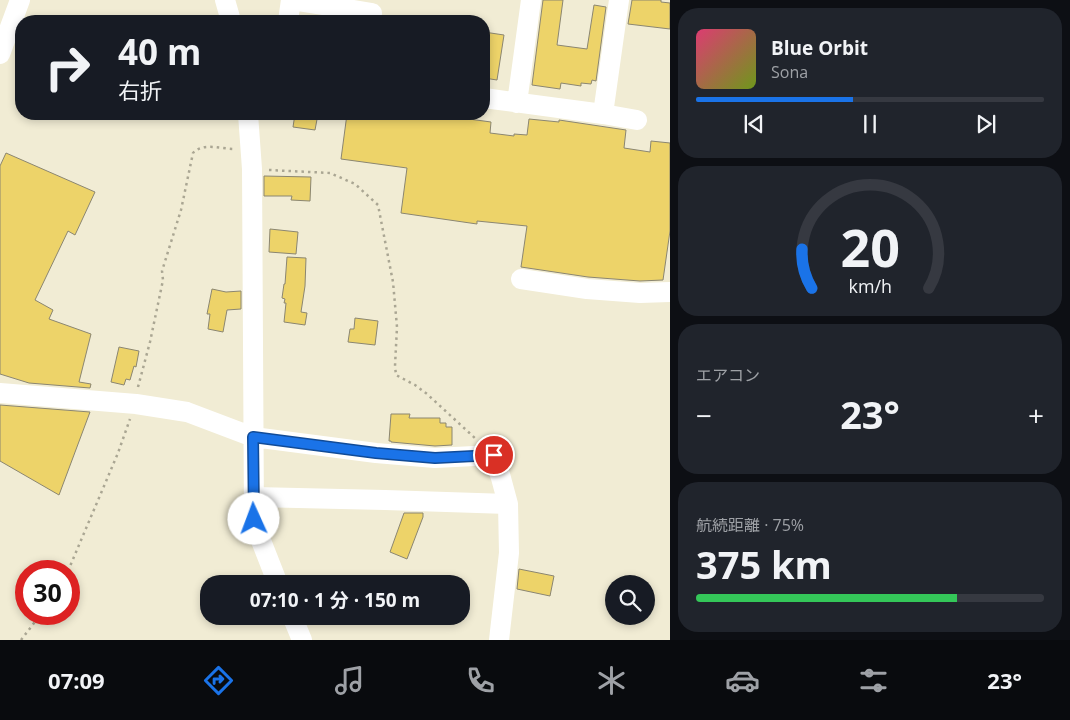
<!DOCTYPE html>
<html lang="ja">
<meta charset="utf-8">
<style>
:root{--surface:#171b24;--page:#20242c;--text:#f1f3f6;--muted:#9ea1a6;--line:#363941;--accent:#1a73e8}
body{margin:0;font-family:"Open Sans","Noto Sans JP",sans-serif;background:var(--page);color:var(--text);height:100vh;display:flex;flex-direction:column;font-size:19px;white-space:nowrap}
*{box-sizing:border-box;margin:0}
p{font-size:16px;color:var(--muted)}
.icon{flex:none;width:28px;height:28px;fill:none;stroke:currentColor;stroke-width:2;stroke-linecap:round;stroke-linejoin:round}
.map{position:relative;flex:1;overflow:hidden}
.sheet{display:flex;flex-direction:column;gap:8px;padding:8px;background:#0d0f14;width:400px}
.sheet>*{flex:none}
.banner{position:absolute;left:15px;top:15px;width:475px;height:105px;border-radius:20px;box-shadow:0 2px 8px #0003;background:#171b24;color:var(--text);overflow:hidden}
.buttons{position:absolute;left:605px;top:575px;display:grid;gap:10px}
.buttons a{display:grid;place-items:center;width:50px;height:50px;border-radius:50%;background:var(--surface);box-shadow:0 2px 8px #0003;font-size:25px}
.speed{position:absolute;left:15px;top:560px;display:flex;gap:10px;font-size:25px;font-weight:700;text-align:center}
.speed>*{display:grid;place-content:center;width:65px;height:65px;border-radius:50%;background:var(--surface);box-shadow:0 2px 8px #0003;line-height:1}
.speed .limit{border:8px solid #d22;background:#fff;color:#111}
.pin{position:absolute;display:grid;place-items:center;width:42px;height:42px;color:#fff;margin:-21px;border:2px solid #fff;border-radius:50%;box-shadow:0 1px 5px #0007}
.me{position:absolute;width:55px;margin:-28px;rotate:358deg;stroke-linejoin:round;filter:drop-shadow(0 0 4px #0008)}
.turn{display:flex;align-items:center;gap:18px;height:105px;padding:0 20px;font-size:22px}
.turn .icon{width:65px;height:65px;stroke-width:2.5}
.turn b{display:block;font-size:35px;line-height:42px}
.big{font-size:38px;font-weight:700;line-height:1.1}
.sheet .tile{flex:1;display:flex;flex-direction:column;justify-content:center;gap:8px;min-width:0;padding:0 18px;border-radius:20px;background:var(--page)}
.sheet .dial{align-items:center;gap:0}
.dial svg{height:130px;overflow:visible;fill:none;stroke:var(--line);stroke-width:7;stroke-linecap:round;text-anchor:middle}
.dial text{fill:var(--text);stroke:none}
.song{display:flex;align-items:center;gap:15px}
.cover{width:60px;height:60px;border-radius:8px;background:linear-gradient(135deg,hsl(340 70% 55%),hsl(80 70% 35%))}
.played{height:5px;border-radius:2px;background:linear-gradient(90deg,var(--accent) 45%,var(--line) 45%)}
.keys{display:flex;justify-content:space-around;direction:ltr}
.heat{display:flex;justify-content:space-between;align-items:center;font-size:28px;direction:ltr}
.charge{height:8px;border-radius:4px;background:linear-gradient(90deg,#34c759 75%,var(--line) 0)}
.trip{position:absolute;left:200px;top:575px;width:270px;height:50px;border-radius:20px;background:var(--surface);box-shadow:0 2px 8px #0003;font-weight:700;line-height:50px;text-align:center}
.menu{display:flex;height:80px;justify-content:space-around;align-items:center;background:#090b0e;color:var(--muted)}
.menu .icon{width:35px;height:35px}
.menu .on{color:var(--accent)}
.menu b{font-size:22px;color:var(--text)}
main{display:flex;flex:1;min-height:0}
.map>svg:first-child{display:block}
.building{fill:#edd369;stroke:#8b8671}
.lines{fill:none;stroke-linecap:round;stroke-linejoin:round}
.path{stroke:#aaa693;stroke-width:2.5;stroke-dasharray:2.5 4;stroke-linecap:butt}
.minor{stroke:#fff;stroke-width:20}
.route-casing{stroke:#114b97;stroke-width:12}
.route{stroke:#1a73e8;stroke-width:9}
</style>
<main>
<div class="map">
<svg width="670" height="640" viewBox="0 0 670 640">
<rect width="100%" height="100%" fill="#f1ecd4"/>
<path class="building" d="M543,0h20l-6,45 30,4 7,-44 12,2 -10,74 -4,-1 -1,4 -10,-1v3l-20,-3 -1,6 -28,-4z
M632,0h29v2l9,1v26l-42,-5z
M484,32l20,3 -7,45 -13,-2z
M295,114h23l-3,16 -22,-3z
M347,114h85l59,8 -1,11 24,3v-2l13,1 2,-16 30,3v-2l67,10 -2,18 26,4 1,-11 19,2v88l-7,49 -23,1 -52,-4 -67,-10 6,-41 -50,-5v3l-76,-11 6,-45 -66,-9z
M6,153l89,39 -20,43 -7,-4 -33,69 18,10 -4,9 42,15 -12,48 12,2 -1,4 -61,-5 -29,-9v-208z
M264,176l47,1 -1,24 -19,-1 1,-4h-28z
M270,229l28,3 -2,22 -27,-2z
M287,257l19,1 -1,28 -4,26 6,1 -2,12 -21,-3 2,-19h-2l1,-4 -3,-1 2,-14h1z
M212,289l14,3 15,-1v18l-14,1 -4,22 -15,-3 2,-15h-3z
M355,318l23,3 -3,24 -27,-3 2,-13h4z
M119,347l20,4 -3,16 -2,-1 -4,14 -4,-1 -2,6 -13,-3z
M0,405l90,7 -31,83 -59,-34z
M391,414h19l-1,4h31v5h6v4h6v18l-17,1 -44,-4v-1h-2z
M404,513h19v4l-16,42 -17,-7z
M519,569l35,7 -4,20 -33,-7z"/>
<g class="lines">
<path class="path" d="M269,170l61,3 25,11 23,21 15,77 4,45 -2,39 1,9 19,10 12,9 49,45
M138,387l12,-45 13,-62 -1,-9 19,-61 12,-57c10,-11 28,-4 42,-4
M68,571l50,-118 12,-34
M21,640l20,-26"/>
<path class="minor" d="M225,0l6,21
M291,0l81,13
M288,21l3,-21
M0,54l20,-54
M484,98l119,16 34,6
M517,103l14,-103
M248,114l4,55 2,350 4,14 20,51
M603,114l16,-114
M521,279l66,10 53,4 30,-1
M0,393l136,11 51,8 66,25 123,16 59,5 59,-3 7,23 7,26 1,49 -10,87
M254,497l131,3 123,4
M292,616l10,24"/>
</g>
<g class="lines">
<defs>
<path id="route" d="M254,519l-1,-82 123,16 59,5 59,-3"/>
</defs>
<use href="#route" class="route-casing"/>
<use href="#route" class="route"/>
</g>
</svg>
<div class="buttons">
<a><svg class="icon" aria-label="search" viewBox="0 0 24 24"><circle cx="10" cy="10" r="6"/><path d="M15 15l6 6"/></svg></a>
</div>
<div class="speed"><div class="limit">30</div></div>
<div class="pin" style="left:494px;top:455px;background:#d93025"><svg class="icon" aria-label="arrive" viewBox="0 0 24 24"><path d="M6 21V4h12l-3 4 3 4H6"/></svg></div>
<svg class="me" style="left:254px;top:519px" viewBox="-20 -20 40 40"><circle r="19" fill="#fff"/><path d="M0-13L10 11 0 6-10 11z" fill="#1a73e8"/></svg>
<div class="trip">07:10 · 1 分 · 150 m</div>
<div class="banner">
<div class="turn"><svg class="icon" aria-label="right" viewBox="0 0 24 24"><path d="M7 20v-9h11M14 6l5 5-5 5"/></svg><div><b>40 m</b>右折</div></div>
</div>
</div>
<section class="sheet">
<div class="tile">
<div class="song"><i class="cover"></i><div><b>Blue Orbit</b><p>Sona</p></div></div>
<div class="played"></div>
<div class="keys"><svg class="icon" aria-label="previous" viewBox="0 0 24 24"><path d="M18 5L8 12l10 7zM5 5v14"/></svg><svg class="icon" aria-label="pause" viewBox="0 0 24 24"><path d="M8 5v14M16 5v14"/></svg><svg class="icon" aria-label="next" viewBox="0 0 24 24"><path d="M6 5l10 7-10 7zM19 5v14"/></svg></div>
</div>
<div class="tile dial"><svg viewBox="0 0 100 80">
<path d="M14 69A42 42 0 1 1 86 69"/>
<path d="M14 69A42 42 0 0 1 8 45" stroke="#1a73e8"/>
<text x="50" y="56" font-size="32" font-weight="700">20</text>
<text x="50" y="72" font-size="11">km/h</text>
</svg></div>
<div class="tile"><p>エアコン</p>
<div class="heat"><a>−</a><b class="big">23°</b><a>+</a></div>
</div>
<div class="tile"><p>航続距離 · 75%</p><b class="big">375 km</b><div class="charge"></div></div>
</section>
</main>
<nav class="menu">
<b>07:09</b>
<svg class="icon on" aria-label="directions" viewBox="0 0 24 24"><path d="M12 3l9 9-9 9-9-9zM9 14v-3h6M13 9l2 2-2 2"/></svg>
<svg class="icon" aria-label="music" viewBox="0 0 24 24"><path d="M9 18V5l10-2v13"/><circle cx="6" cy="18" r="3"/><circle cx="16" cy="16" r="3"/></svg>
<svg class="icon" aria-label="phone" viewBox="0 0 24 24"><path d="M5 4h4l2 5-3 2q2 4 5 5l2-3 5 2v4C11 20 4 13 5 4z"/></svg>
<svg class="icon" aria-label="climate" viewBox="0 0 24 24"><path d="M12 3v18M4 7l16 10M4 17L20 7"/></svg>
<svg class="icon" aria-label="car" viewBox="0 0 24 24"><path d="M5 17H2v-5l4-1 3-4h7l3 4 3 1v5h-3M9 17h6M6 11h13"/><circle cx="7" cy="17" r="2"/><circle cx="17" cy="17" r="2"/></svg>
<svg class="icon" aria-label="filters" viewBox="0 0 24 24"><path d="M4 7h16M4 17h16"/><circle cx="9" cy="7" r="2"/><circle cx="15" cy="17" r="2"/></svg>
<b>23°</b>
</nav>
